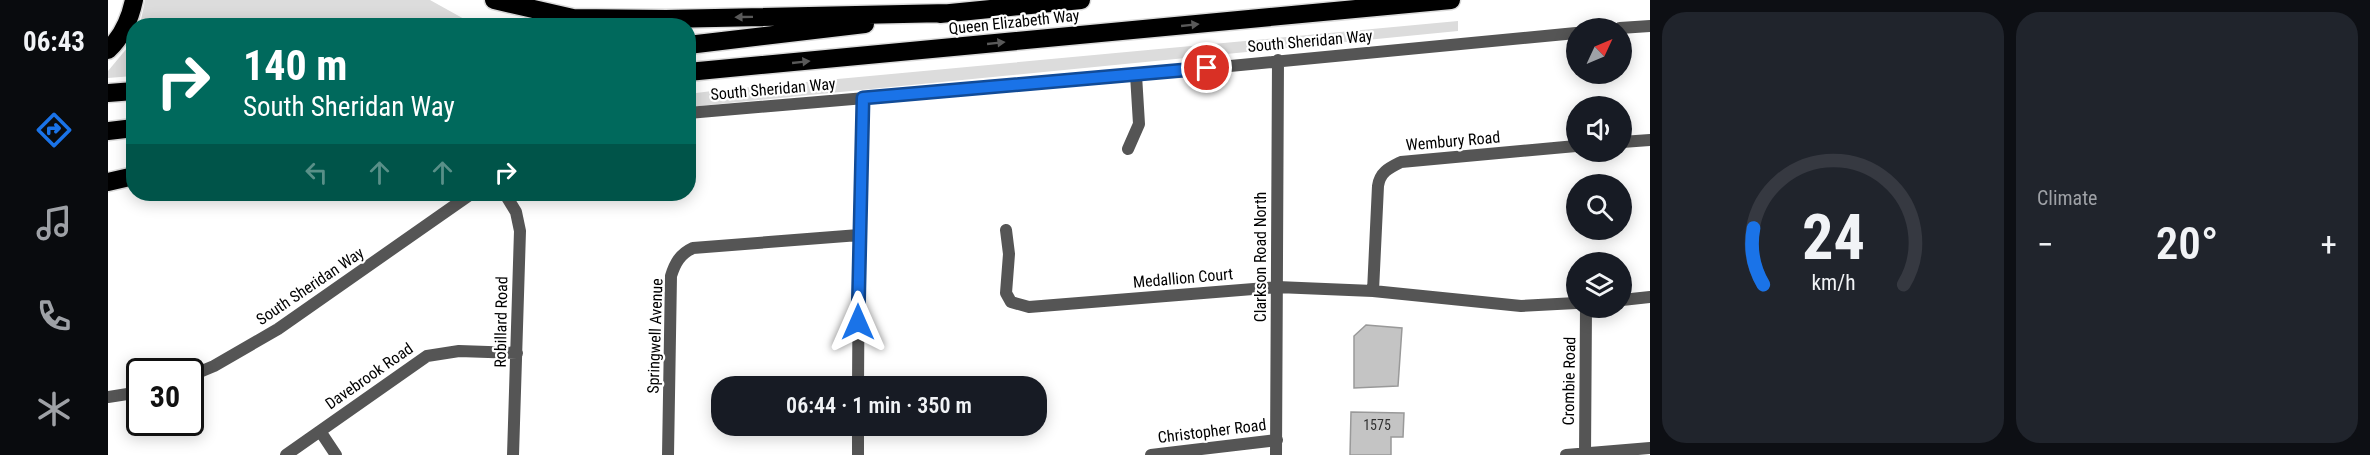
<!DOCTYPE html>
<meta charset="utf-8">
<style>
:root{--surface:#171b24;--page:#20242c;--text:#f1f3f6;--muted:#9ea1a6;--line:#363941;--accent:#1a73e8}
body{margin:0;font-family:"Roboto Condensed",sans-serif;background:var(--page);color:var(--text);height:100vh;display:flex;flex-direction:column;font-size:22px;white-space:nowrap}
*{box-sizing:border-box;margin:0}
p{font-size:20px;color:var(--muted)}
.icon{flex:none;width:33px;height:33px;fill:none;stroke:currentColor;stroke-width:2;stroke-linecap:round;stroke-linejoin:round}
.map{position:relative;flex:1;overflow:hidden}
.details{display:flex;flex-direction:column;gap:12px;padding:12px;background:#0d0f14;width:720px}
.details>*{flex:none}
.banner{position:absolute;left:18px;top:18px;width:570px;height:183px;border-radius:24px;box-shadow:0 3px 15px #0003;background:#00695c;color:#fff;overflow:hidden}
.needle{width:39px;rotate:46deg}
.fabs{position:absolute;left:1458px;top:18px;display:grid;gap:12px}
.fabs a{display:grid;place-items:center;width:66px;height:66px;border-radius:50%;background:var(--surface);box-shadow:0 3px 15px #0003;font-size:30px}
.speed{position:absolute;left:18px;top:358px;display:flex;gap:12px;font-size:30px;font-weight:700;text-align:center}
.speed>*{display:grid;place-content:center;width:78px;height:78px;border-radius:50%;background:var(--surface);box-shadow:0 3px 15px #0003;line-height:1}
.speed .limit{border:3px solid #111;border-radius:9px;background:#fff;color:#111}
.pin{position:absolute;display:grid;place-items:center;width:51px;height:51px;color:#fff;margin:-26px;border:3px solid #fff;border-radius:50%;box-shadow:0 2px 6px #0007}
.me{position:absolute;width:66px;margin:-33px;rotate:0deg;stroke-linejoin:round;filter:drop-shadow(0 0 4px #0008)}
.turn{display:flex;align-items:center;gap:21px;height:126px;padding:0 18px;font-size:27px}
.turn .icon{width:78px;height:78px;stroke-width:2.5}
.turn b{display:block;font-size:42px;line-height:51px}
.lanes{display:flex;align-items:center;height:57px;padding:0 18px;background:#0003;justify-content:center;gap:30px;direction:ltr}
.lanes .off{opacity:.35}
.big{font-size:45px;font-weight:600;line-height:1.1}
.details .widget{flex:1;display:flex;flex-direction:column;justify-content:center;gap:9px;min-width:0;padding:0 21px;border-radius:24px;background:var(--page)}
.details .dial{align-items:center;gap:0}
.dial svg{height:156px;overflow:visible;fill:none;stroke:var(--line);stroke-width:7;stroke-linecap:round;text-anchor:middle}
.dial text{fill:var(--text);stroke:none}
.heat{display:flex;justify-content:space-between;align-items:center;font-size:33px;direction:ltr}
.details .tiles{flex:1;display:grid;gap:12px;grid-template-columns:repeat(2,1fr)}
.trip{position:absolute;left:603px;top:376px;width:336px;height:60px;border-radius:24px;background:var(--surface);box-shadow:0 3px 15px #0003;font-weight:600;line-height:60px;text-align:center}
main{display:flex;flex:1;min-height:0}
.menu{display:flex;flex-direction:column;width:108px;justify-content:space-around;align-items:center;background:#090b0e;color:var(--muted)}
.menu .icon{width:42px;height:42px}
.menu .on{color:var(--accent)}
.menu b{font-size:27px;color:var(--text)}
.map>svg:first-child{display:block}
.green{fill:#dcdcdc}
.building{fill:#c4c4c4;stroke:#999;stroke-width:1.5}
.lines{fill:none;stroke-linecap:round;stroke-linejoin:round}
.highway-casing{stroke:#dbdbdb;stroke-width:21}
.minor{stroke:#555;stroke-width:12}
.highway{stroke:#000;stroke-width:18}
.oneway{fill:#595959}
.route-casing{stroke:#114b97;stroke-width:15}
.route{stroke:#1a73e8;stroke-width:10}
.labels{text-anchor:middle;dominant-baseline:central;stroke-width:4.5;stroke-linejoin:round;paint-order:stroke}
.number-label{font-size:14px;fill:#313131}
.street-label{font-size:16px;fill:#000;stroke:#fff}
</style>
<main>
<nav class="menu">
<b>06:43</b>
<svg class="icon on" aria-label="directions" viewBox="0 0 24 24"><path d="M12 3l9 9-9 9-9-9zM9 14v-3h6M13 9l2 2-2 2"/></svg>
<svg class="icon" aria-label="music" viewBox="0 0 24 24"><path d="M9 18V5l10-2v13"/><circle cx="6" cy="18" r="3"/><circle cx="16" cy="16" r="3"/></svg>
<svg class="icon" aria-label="phone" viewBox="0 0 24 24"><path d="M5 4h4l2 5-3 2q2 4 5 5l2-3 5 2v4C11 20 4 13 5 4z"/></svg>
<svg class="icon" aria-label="climate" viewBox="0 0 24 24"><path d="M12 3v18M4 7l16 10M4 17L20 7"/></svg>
</nav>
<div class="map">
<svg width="1542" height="455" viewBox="0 0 1542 455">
<rect width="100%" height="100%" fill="#fff"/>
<path class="green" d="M37,0h285l45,25h-335z
M1350,21v10l-769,76 -1,-13 32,-4z
M25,41v35l-25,2v-7z"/>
<path class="building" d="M1258,325l36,3 -4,58 -44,2v-52z
M1243,412l53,1 -1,24h-12v18h-41z"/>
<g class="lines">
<defs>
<path id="highway" d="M386,0l79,18 93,1 284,-6
M832,14l141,-14
M580,45l177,-21
M0,50c14,-13 22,-31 26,-50
M580,72l763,-72
M0,93l26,-2
M0,131l26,-3
M0,182l26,-6"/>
</defs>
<use href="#highway" class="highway-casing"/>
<path class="minor" d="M1512,28l30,-2
M580,113l448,-38 440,-42
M1514,142l28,-2
M1020,149l11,-25 -3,-49
M397,194l11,18 4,19 -7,224
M898,230l3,24 -3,39 5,9 18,5 248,-20 96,4 148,15 55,-3
M1265,291l5,-105c2,-14 11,-18 23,-24l175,-16
M1514,300l28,-3
M82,376l24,-10 64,-37 193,-135
M750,387l1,-152 4,-137
M0,397l32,-5
M212,431l16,24
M178,455l141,-99 32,-5 58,2
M560,455l3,-179c4,-13 9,-22 22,-28l166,-13
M750,455v-29
M1043,455l126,-15
M1168,455l2,-395
M1458,455l84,-7
M1477,455l1,-147"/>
<use href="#highway" class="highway"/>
</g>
<defs><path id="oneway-solid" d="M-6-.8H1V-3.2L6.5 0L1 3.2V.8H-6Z" transform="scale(1.5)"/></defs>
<g class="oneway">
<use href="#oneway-solid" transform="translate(636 17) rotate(179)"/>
<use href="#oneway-solid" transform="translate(1082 25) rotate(-6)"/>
<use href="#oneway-solid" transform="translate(888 43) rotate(-6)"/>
<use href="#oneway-solid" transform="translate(693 62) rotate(-6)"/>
</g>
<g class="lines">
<defs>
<path id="route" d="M750,322l5,-224 344,-30"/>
</defs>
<use href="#route" class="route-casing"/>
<use href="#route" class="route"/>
</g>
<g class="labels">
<g class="number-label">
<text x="1269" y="425">1575</text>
</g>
<g class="street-label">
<text transform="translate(906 22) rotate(-6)">Queen Elizabeth Way</text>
<text transform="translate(1202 41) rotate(-5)">South Sheridan Way</text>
<text transform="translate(665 89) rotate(-5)">South Sheridan Way</text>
<text transform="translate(1345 141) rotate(-5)">Wembury Road</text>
<text transform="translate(1152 257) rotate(-90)">Clarkson Road North</text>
<text transform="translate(1075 278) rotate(-5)">Medallion Court</text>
<text transform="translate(202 286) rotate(-34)">South Sheridan Way</text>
<text transform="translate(393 322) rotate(-89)">Robillard Road</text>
<text transform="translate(547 336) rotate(-88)">Springwell Avenue</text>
<text transform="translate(261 376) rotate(-35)">Davebrook Road</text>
<text transform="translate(1461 381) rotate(-89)">Crombie Road</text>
<text transform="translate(1104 431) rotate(-7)">Christopher Road</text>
</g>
</g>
</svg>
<div class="fabs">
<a><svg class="needle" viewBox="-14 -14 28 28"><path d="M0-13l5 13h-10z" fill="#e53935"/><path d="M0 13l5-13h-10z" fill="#9ea1a6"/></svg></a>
<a><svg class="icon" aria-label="sound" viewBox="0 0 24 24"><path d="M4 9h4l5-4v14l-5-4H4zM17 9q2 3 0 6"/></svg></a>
<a><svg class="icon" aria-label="search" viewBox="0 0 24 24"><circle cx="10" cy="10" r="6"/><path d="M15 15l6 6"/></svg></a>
<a><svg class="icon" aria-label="layers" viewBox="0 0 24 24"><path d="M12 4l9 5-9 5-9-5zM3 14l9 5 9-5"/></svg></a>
</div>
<div class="speed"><div class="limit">30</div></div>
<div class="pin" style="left:1099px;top:68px;background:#d93025"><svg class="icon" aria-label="arrive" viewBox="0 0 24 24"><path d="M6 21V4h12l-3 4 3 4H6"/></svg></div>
<svg class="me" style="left:750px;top:322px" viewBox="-20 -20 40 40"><path d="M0-17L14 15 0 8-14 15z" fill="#1a73e8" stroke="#fff" stroke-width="4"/></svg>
<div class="trip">06:44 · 1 min · 350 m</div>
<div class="banner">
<div class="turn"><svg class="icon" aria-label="right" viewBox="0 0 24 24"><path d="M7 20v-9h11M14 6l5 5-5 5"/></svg><div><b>140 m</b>South Sheridan Way</div></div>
<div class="lanes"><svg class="icon off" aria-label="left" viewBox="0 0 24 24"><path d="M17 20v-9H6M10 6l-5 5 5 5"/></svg><svg class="icon off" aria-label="ahead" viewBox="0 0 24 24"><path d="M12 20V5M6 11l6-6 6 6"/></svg><svg class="icon off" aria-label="ahead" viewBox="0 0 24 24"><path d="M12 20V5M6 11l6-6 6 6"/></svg><svg class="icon" aria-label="right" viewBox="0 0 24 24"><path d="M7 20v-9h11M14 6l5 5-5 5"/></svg></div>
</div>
</div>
<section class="details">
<div class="tiles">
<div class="widget dial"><svg viewBox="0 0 100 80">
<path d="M14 69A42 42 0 1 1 86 69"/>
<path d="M14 69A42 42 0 0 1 9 40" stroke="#1a73e8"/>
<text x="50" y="56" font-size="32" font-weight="700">24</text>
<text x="50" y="72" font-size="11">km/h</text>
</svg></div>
<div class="widget"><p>Climate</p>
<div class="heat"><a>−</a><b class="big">20°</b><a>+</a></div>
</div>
</div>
</section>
</main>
